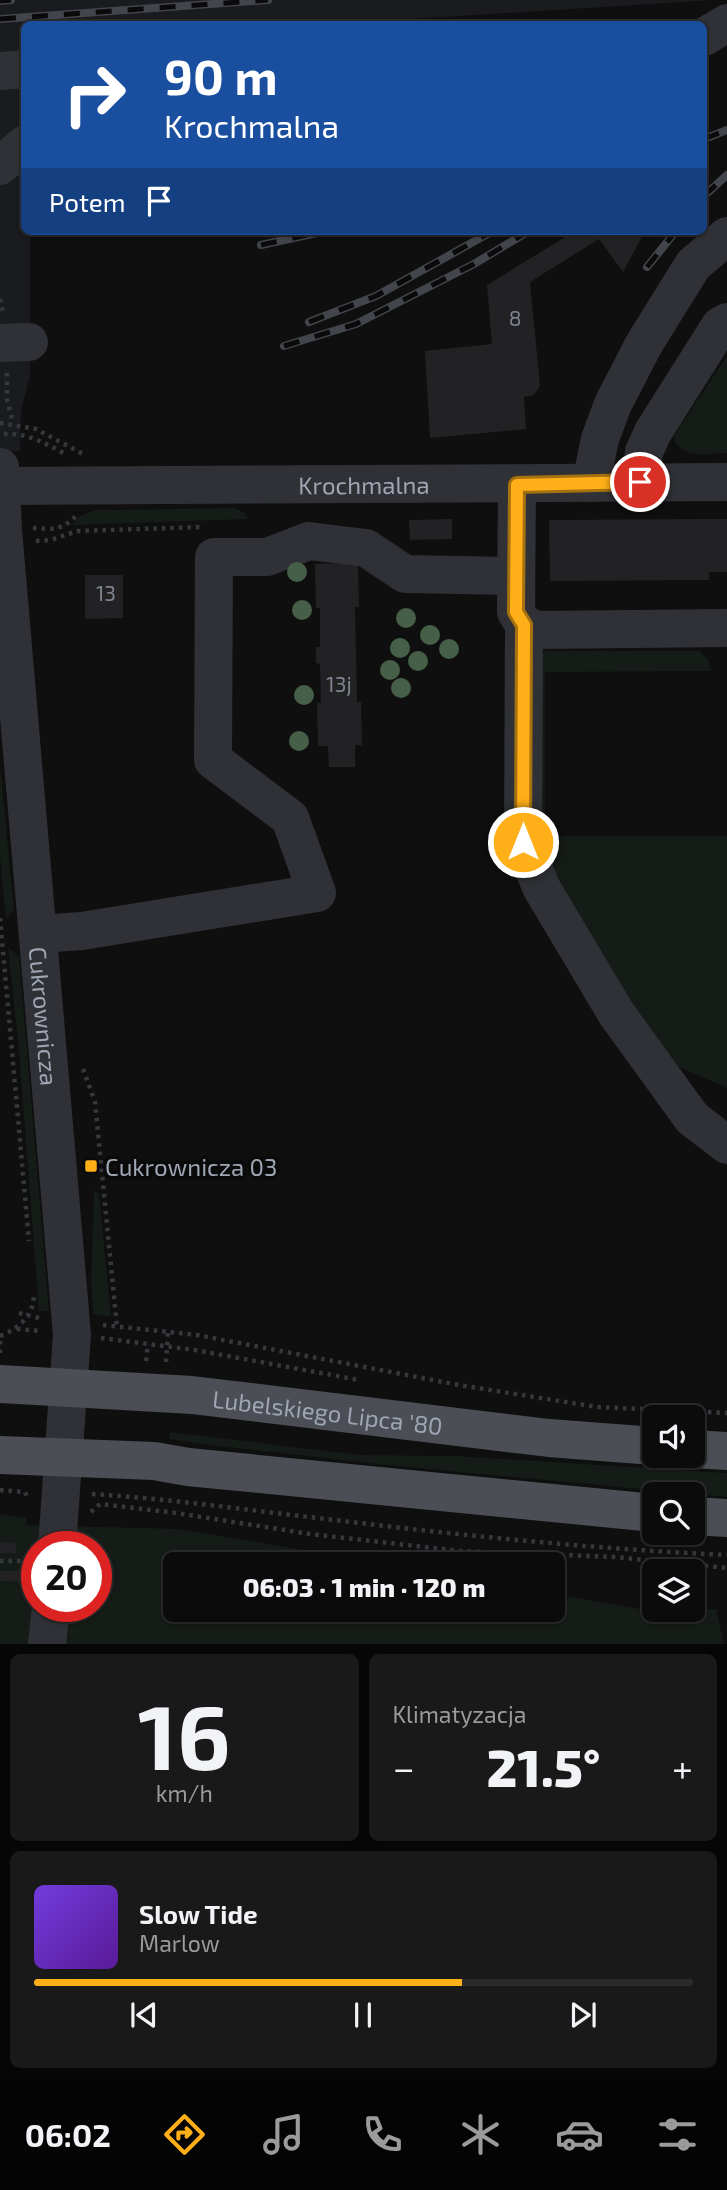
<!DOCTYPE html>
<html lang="pl">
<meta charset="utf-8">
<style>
:root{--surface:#0b0b0c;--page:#19191a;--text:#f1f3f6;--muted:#9a9b9d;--line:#2b2b2d;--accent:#ffaf18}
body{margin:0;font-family:"Exo 2",sans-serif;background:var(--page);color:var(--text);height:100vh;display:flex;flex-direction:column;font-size:26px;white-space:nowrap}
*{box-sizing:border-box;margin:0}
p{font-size:23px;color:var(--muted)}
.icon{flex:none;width:38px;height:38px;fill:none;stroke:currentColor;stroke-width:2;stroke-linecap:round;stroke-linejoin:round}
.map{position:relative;height:1644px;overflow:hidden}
.sheet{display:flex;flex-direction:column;gap:10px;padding:10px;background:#060607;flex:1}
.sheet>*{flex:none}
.top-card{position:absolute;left:21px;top:21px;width:686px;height:214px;border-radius:10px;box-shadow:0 2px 5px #0004,0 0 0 2px var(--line);background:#1a4fa0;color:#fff;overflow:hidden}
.controls{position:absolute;left:642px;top:1405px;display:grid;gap:14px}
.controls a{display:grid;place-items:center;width:63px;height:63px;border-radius:10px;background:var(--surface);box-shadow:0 2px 5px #0004,0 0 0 2px var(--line);font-size:35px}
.speed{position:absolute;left:21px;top:1531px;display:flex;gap:14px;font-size:35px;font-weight:700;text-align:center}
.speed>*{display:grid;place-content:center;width:91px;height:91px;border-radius:50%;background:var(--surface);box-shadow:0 2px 5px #0004,0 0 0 2px var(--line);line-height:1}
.speed .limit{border:10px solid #d22;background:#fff;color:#111}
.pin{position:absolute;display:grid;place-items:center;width:60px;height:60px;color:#fff;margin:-30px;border:4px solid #fff;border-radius:50%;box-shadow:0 2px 7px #0007}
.me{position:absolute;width:77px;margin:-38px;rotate:0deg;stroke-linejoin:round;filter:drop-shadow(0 0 5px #0008)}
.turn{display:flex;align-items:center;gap:24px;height:147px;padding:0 28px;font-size:32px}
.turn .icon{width:91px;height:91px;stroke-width:2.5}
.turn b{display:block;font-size:49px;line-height:60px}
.then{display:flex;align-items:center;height:66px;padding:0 28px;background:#0003;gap:14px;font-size:26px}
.big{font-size:52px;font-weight:800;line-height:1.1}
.sheet .widget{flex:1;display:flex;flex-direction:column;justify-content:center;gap:10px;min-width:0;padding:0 24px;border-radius:10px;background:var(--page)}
.sheet .dial{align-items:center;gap:0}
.dial b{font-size:91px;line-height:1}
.song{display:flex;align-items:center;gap:21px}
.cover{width:84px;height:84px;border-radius:10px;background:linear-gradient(135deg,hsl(260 70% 55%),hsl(270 70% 35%))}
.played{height:7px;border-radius:4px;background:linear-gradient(90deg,var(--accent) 65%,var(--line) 65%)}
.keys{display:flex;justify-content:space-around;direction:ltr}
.heat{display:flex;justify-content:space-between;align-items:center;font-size:38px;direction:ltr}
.sheet .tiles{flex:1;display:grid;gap:10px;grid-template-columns:1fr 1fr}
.widget:last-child{grid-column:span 2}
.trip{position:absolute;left:163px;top:1552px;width:402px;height:70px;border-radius:10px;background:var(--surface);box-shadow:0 2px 5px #0004,0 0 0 2px var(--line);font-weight:800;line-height:70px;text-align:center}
.dock{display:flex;height:112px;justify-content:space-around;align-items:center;background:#040405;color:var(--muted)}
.dock .icon{width:49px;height:49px}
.dock .on{color:var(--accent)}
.dock b{font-size:32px;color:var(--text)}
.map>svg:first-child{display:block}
.built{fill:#1a1b1e}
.green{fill:#151b16;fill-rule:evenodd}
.building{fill:#222225}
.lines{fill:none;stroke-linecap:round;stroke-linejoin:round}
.path{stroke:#35383d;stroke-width:4.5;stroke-dasharray:3.5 5;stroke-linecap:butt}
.minor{stroke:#303136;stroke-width:38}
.major{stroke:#4b4e55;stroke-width:38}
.rail-casing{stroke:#42454b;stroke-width:8}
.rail{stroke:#0a0a0b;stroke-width:5;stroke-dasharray:16;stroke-linecap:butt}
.tree{fill:#465f48}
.route-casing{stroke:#a67210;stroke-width:18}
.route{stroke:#ffaf18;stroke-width:12}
.poi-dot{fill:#ffaf18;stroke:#0a0a0b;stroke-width:2.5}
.labels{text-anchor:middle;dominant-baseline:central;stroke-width:7;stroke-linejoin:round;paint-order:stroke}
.number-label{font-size:21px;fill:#7e848f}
.street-label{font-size:24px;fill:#9ea5b3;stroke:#0a0a0b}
.poi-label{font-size:24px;fill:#9ea5b3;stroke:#0a0a0b;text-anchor:start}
</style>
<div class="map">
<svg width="727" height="1644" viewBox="0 0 727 1644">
<rect width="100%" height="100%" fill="#0f0f10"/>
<path class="built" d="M0,0h714l-384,24h-306v207h6v145l-9,35 -1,40h-20z"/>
<path class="green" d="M727,356v97c-21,1 -45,7 -54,-16z
M235,508l10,5 3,6 -176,6 8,-9 16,-6z
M545,651h154l9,9 3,11 -166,1v164h182v252l-54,-24 -124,-182 -10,-39 -1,-183z
M0,764l14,145 -8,11 -6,-63z
M8,947l11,9 30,355h-10l-20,-260z
M94,1190l5,4 12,123 -18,-3 -2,-32z
M170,1432l190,23 96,1 271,17v24l-333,-31 -193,-22 -32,-5z
M0,1514l26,4v7l154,4 206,35h-211v46h378v-16l99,17 64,-2 8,35h-724zM37,1547h59v59h-59z"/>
<path class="building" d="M575,231h70l-22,41 -24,-33 -69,43 10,104 -6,9 -10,2 2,32 -96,9 -5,-87 67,-7 -5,-59z
M452,519v20l-42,1 -1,-20z
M708,519h19v53h-18v8l-159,1 -1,-61z
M358,563l1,44h-4l2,95h4l1,43h-7v22h-26l-1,-21h-10l-1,-43h4l-1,-39 -4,-1v-16h4v-39h-4l-1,-44z
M85,575h38v43l-38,1z
M0,1542l16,1v10h-16z
M0,1571h28v11l-28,-1z"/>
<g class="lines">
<path class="path" d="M0,299l3,13
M7,373v26l6,24
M0,423l36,6 47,25
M4,434c24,-1 41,9 61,20
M33,528c20,1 28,3 43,-12
M36,541l15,-1 26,-9 124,-4
M0,918l29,323
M83,1069l12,33 22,225
M19,1313l20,5
M103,1325l94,10 262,50 138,22 130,6
M17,1329l23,2
M101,1338l94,12 164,30
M0,1353v-17c20,-8 33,-20 34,-41
M146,1361l2,-17
M166,1362l2,-30
M0,1490l25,2 2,5
M92,1494c81,5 162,17 243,26 131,16 261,29 392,35
M91,1512l9,-8 76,9 134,21 150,17 155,6 112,11
M0,1561h29"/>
<g class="minor">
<path d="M704,37l23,-14"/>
<path d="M0,71l24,-2"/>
<path d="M0,166l24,-21"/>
<path d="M0,343l29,-1"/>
<path id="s1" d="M0,467l3,63 69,805 -15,212"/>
<path d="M591,483l9,-44 13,-35 31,-60 49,-79 34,-29"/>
<path d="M640,483l4,-31 9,-20 67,-106 7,-4"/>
<path d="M517,485l-1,127 8,13 14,5 189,-2"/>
<path id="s2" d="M0,486l727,-4"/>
<path d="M524,625l-1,217 18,45 75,126 76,105 35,27"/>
<path d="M38,934l44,-3 235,-38 -27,-75 -77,-58 1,-203h53l42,-16 57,7 39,26 111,2"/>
<path d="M47,1644l4,-38"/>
</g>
<g class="major">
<path id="s3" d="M0,1384l192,11 357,43 105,8"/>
<path d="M693,1449l34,2"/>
<path d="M0,1455l154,6 34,6 466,46"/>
<path d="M693,1516l34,2"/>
</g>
<defs>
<path id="rail" d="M0,1l11,-1
M0,19l268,-19
M704,139l23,-9
M704,196l23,-21
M261,245l65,-14
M647,267l29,-36
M309,322l67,-26 117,-65
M284,346l72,-22 118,-60 55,-33"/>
</defs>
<use href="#rail" class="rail-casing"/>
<use href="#rail" class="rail"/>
</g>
<g class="tree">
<circle cx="297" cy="572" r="10"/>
<circle cx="302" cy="610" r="10"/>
<circle cx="406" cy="618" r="10"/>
<circle cx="430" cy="635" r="10"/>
<circle cx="400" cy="648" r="10"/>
<circle cx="449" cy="649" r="10"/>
<circle cx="418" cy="661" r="10"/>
<circle cx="390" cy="670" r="10"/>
<circle cx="401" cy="688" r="10"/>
<circle cx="304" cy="695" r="10"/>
<circle cx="299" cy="741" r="10"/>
</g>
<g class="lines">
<defs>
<path id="route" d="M523,842l1,-217 -8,-13 1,-127 123,-3"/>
</defs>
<use href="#route" class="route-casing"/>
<use href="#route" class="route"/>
</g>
<rect class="poi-dot" x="84" y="1159" width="14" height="14" rx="3.5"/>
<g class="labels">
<g class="number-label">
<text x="515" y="317">8</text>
<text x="106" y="592">13</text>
<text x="339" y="683">13j</text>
</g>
<g class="street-label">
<text stroke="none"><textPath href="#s2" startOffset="364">Krochmalna</textPath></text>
<text stroke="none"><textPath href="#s1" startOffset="551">Cukrownicza</textPath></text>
<text stroke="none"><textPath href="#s3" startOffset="329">Lubelskiego Lipca '80</textPath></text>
</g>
<g class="poi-label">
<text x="105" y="1166">Cukrownicza 03</text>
</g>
</g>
</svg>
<div class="controls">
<a><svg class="icon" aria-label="sound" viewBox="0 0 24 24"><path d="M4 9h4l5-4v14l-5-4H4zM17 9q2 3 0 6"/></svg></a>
<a><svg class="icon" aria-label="search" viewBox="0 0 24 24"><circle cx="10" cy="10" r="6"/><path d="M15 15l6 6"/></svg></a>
<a><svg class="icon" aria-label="layers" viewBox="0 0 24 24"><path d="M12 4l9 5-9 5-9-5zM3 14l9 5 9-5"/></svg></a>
</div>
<div class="speed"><div class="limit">20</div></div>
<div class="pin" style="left:640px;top:482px;background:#d93025"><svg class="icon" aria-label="arrive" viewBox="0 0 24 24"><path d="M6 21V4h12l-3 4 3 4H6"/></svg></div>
<svg class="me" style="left:523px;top:842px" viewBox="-20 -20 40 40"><circle r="17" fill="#ffaf18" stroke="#fff" stroke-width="3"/><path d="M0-11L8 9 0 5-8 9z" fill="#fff"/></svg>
<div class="trip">06:03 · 1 min · 120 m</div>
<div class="top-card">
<div class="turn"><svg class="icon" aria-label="right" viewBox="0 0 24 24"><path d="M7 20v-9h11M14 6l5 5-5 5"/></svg><div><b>90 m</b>Krochmalna</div></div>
<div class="then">Potem<svg class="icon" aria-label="arrive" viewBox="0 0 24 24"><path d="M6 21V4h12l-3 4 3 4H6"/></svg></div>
</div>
</div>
<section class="sheet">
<div class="tiles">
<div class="widget dial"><b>16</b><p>km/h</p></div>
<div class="widget"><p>Klimatyzacja</p>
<div class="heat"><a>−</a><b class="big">21.5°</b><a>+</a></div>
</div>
<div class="widget">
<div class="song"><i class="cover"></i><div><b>Slow Tide</b><p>Marlow</p></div></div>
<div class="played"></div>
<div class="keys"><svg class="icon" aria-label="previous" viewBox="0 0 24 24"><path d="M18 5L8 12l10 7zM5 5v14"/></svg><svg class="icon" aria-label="pause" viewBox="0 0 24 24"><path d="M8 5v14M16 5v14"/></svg><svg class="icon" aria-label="next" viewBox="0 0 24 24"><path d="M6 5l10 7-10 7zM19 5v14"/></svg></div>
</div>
</div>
</section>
<nav class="dock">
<b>06:02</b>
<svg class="icon on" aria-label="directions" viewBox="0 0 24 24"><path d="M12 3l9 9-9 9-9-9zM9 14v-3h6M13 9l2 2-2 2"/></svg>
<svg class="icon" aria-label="music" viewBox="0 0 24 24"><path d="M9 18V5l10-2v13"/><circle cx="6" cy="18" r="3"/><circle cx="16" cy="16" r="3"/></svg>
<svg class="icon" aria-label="phone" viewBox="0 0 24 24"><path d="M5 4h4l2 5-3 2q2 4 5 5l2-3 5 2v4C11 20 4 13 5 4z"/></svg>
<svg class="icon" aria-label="climate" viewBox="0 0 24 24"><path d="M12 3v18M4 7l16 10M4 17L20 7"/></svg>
<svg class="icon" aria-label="car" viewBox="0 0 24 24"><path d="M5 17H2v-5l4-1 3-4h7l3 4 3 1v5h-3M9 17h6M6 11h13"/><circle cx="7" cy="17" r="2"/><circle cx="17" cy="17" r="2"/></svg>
<svg class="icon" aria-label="filters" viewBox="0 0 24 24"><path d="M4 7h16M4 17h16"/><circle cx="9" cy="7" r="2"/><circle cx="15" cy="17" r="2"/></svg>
</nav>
